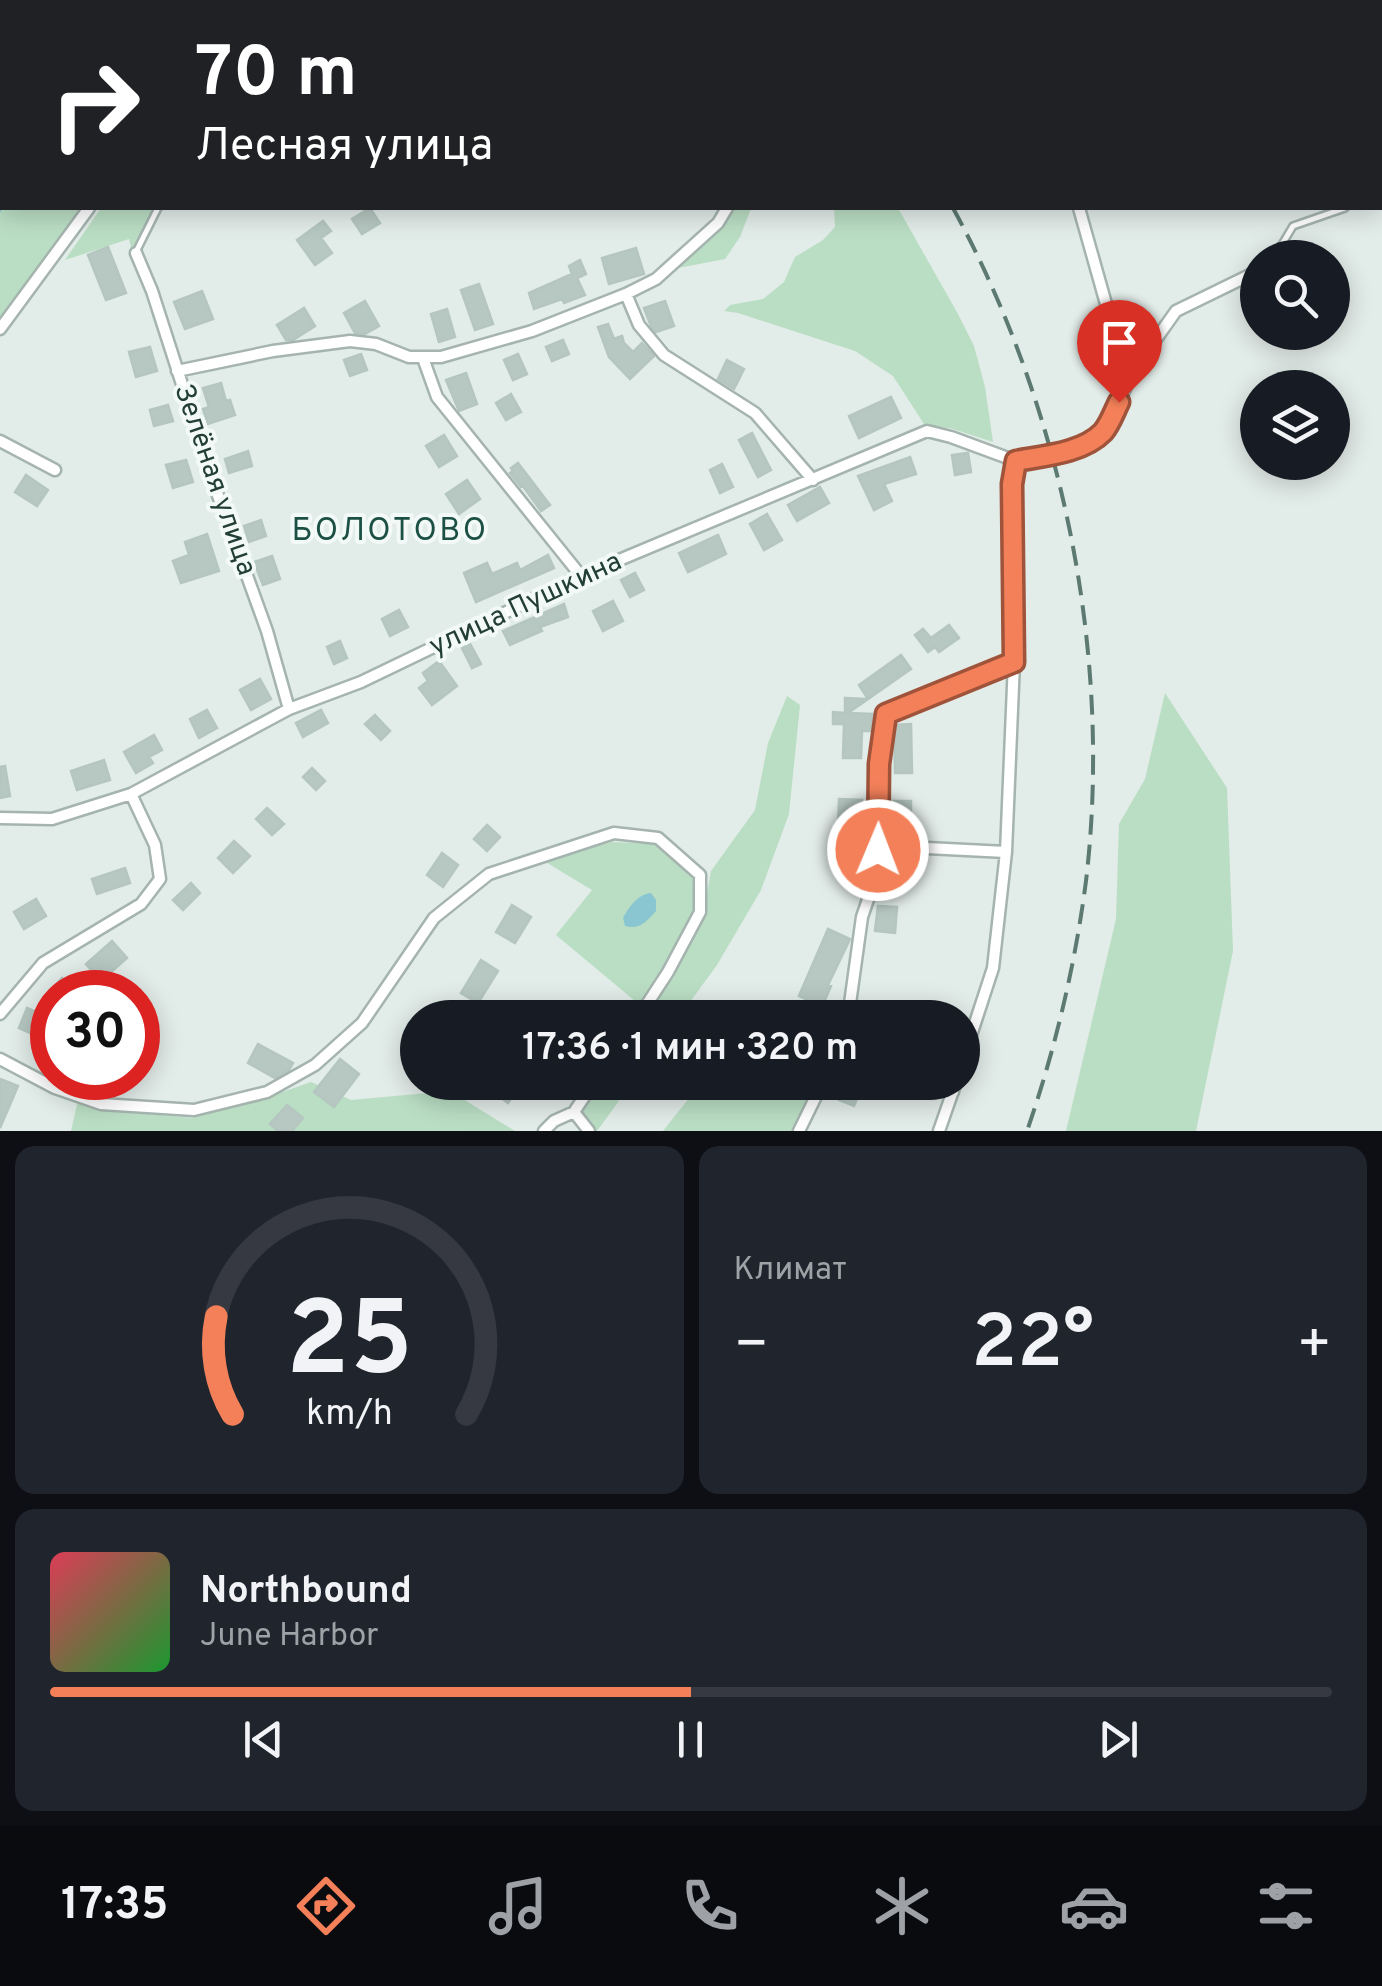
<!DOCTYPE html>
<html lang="ru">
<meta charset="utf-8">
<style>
:root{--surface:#171b24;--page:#20242c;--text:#f1f3f6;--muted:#9ea1a6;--line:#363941;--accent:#f38059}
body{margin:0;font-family:Overpass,sans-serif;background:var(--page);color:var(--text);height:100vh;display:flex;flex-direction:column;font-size:38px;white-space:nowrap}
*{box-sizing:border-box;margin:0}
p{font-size:32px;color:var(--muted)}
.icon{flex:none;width:55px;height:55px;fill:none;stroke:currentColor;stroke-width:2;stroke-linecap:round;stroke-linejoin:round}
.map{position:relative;height:1131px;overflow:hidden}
.panel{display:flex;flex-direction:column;gap:15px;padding:15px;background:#0d0f14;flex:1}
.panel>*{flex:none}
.banner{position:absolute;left:0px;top:0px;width:1382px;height:210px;box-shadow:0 5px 25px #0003;background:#202124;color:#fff;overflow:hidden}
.fabs{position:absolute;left:1240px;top:240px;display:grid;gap:20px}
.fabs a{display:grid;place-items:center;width:110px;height:110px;border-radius:50%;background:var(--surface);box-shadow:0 5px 25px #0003;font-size:50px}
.speed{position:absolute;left:30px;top:970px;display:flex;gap:20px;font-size:50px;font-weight:700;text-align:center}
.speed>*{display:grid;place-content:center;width:130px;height:130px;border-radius:50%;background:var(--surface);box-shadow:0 5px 25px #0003;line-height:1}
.speed .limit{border:15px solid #d22;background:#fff;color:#111}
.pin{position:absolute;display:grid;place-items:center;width:85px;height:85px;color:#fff;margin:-102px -42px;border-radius:50% 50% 50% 0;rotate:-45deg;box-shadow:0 0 10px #0007}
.pin .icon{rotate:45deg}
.me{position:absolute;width:110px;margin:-55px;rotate:1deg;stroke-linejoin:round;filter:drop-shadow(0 0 8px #0008)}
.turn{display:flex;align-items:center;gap:35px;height:210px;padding:0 30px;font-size:45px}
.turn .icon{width:130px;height:130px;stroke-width:2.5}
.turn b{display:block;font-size:70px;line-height:85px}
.big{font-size:75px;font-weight:600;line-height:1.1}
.panel .card{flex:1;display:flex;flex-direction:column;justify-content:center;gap:15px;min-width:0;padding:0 35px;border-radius:20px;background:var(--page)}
.panel .dial{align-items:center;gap:0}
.dial svg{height:260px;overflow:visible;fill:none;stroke:var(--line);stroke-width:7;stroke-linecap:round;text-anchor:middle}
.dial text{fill:var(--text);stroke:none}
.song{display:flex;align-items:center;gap:30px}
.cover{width:120px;height:120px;border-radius:15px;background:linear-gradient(135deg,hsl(350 70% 55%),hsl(130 70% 35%))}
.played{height:10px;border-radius:5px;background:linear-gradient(90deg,var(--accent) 50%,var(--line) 50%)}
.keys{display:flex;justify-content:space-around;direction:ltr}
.heat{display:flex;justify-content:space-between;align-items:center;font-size:55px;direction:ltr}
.panel .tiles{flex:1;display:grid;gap:15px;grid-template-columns:1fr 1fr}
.card:last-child{grid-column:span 2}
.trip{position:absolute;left:400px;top:1000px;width:580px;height:100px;border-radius:50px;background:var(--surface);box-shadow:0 5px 25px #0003;font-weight:600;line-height:100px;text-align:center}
.tab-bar{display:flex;height:160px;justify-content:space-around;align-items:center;background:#090b0e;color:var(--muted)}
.tab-bar .icon{width:70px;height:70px}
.tab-bar .selected{color:var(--accent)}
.tab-bar b{font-size:45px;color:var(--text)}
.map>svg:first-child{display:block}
.green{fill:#badec4}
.water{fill:#89c6d2}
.building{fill:#b7c7c1;stroke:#b4c6bf;stroke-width:2.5}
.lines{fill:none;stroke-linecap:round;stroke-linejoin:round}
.service-casing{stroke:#a5b4af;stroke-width:10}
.minor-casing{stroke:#a5b4af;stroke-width:15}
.service{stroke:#fff;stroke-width:5}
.minor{stroke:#fff;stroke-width:10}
.rail{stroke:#5c7972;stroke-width:4;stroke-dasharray:20 10;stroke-linecap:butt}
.route-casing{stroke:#9e533a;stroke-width:25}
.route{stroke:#f38059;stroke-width:18}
.labels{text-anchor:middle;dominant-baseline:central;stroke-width:8;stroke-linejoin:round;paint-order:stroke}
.street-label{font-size:28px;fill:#223e36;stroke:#f2f9f6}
.quarter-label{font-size:32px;letter-spacing:2.5px;fill:#1d5044;stroke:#f2f9f6}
</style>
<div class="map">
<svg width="1382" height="1131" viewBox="0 0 1382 1131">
<rect width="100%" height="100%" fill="#e2ece8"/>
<path class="green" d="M71,0h223l-3,2h-221z
M3,208h85l-88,120v-115z
M101,208h55l-24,44 -3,-13 -64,21z
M733,208h21l-4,3 -10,26 -15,22 -47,9 46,-44z
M834,208h64l60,106 16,32 11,41 8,55 -43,-14 -24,-1 -33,-51 -38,-25 -117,-38 -14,-2 6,-6 33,-6 21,-17 11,-25 28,-17 12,-13z
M1165,693l62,95 6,163 -37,180h-130l50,-212 3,-95 26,-45z
M787,696l13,9 -11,109 -28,76 -44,75 -38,52 -38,1 63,-108 7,-39 44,-61 13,-67z
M612,842l43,2 37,30 4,37 -31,59 -24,36 -85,-71 36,-45 -48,-29z
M311,1082l40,18 99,-9 65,40h-444l7,-31 22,9 92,9 73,-20z
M598,1083h34l-35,48 -18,-19z
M701,1083h84l25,13 -17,35h-130z"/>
<path class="water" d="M0,0h71l-1,2h-68l1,206 -3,5z
M1286,0h96v177l-2,-4v-171h-93z
M651,893l5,7v11c-10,11 -16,19 -31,15l-2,-8c6,-11 15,-24 28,-25z"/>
<path class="building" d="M370,208l10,15 -18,11 -10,-15z
M323,221l8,10 -10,7 11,15 -17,12 -18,-25z
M108,247l18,46 -20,7 -18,-45z
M636,248l8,26 -35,10 -7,-26z
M580,260l6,14 -9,4 8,17 -21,8 -2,-4 -28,10 -5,-16 43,-19 -3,-8z
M479,284l14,40 -18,6 -14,-40z
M202,291l11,28 -28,10 -11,-27z
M365,301l14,25 -14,8 -10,-1 -11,-20z
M665,301l9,25 -18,6 -5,-6 -7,-18z
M304,308l11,18 -22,14h-7l-9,-15z
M447,309l8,28 -16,5 -8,-28z
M608,324l6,15 8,-3 2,7 9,9 9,-9 12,13 -24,23 -21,-22 -11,-30z
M563,340l6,14 -17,7 -6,-14z
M150,347l7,24 -21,6 -7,-25z
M361,354l6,16 -17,6 -6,-16z
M518,354l9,20 -14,6 -9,-20z
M727,360l17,9 -10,20 -16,-10z
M466,373l11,31 -18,7 -13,-31z
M221,383l5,18 4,-1 5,15 -27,9 -5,-15 6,-2 -6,-19z
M511,394l10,18 -15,8 -10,-17z
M891,397l10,21 -42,20 -10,-22z
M168,405l5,16 -19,5 -4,-16z
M752,433l19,37 -13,7 -19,-37z
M444,435l13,21 -18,11 -13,-21z
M248,451l4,15 -23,7 -4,-14z
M968,453l3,19 -16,3 -3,-20z
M910,457l6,17 -32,10 8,17 -18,9 -16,-34z
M186,460l7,22 -20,6 -7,-23z
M518,463l32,42 -9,6 -18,-25 -2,1 -11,-14 3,-2 -2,-3z
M722,464l11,23 -13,6 -10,-23z
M26,475l22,15 -11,16 -22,-14z
M467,480l13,19 -21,15 -13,-20z
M820,487l9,16 -32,18 -9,-16z
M767,514l15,26 -18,10 -14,-26z
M261,520l5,16 -17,6 -5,-16z
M207,534l12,37 -38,12 -8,-22 16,-6 -4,-13z
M718,535l8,19 -38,18 -9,-19z
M548,555l6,13 -78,34 -12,-29 23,-10 5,11 25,-11 3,7z
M272,556l8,23 -17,6 -9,-23z
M635,573l9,17 -14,7 -9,-17z
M613,601l10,20 -20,10 -10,-20z
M564,604l4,13 -28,10 2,4 -32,14 -7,-14z
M399,610l9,17 -18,9 -8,-17z
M949,625l10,13 -20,14 -4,-5 -7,5 -13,-17 8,-6 8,9z
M468,640l13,24 -9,4 -12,-24z
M340,641l7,17 -13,6 -7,-17z
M901,655l10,14 -43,30 -9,-14z
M439,661l18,25 -25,19 -13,-17 9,-7 -5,-8z
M260,679l11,20 -20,11 -11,-20z
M845,698l23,1 -20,14 24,1 -1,17h-9l-1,27h-18l1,-34h-11v-12l12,1z
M207,710l10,18 -18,10 -9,-19z
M321,710l7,13 -25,14 -7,-14z
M375,715l15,16 -9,9 -16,-16z
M911,724l1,49h-17l-1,-48z
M154,735l8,15 -13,7 4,6 -17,10 -12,-21z
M104,760l6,20 -33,10 -6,-19z
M5,766l5,30 -10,2v-31z
M312,768l13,13 -9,9 -13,-13z
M839,799l23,1 -1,27h-23z
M893,801h18v29l-18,1z
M267,808l17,16 -12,11 -16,-16z
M487,825l13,12 -13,14 -13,-12z
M234,841l16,15 -17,17 -15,-15z
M442,853l16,12 -15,22 -16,-12z
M125,868l5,15 -33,11 -5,-15z
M191,883l9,10 -17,17 -10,-10z
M36,899l10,17 -22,13 -10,-17z
M512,905l19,12 -16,26 -19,-11z
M878,906l19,1 -2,26 -20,-2z
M828,929l22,10 -22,46 3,1 -9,21 -23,-11z
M112,941l15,17 -26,23 -15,-17z
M481,960l17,11 -20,32 -17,-10z
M62,978l17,14h-29z
M27,1008l25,11 -6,21 -27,-12z
M258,1044l35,19 -4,7 -14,8 -27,-15z
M340,1059l19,15 -25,33 -20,-15z
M0,1079l18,7 -18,42z
M502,1082h20l-14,21 -14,-10z
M845,1082h19l-10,24 -15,-6z
M287,1105l16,13 -11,13h-14l-8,-7z"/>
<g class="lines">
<defs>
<path id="service" d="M137,250l21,-42
M1274,258l19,-32 52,-18"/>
<path id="minor" d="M558,0l4,2
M1004,0l1,2
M326,2l2,-2
M515,2l2,-2
M1079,208l49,174
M136,253l16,38 64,199 51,141 22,78
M626,294l13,31 25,30 91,58 58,67
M0,329l89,-121
M423,358l14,39 144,179
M177,371l96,-20 77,-10 26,3 33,13h32l91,-26 94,-37 30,-15 62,-56 9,-15
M0,441l55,29
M0,818l52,1 79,-25 158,-85 72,-27 220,-106 346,-145 24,6 65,24 61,-14 15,-6 9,-7 9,-11 22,-50 44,-62 82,-40
M878,850l49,-2 79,4
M0,1014l43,-51 98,-59 19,-25 -5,-34 -24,-51
M848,1018l14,-101 16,-47 1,-106 7,-50 128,-52
M0,1059l55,29 46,16 93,6 73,-18 48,-27 47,-42 72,-105 55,-44 125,-41 44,5 42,37v37l-32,60 -30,46
M962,1063l31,-95 13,-116 8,-190 -1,-178 3,-23
M939,1082l14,10
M574,1112l15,19
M544,1131l10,-10 20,-9 20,-30
M799,1131l24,-49
M939,1131l17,-49"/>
</defs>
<use href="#service" class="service-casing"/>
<use href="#minor" class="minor-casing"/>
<use href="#service" class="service"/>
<use href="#minor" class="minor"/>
<path class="rail" d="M816,0l2,2
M953,208c109,200 160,445 133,673 -11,85 -31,169 -59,250"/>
</g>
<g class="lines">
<defs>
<path id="route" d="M878,850l1,-86 7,-50 128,-52 -2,-178 4,-23c27,-5 67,-8 87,-29 7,-8 11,-20 16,-30"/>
</defs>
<use href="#route" class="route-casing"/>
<use href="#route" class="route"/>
</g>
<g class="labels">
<g class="street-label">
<text transform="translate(214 480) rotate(71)">Зелёная улица</text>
<text transform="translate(526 605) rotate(-25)">улица Пушкина</text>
</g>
<g class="quarter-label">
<text x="390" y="532">БОЛОТОВО</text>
</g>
</g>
</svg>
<div class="fabs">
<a><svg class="icon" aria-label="search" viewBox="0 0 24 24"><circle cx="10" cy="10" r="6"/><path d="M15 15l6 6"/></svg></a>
<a><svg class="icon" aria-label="layers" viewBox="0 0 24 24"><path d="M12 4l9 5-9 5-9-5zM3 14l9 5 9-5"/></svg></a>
</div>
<div class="speed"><div class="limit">30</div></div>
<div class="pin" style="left:1119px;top:402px;background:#d93025"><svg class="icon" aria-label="arrive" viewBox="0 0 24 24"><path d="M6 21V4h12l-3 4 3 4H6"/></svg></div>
<svg class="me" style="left:878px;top:850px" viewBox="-20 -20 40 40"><circle r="17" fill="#f38059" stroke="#fff" stroke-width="3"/><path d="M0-11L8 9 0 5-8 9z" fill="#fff"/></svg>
<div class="trip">17:36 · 1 мин · 320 m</div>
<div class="banner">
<div class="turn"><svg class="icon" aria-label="right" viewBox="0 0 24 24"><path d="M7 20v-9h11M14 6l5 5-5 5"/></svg><div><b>70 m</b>Лесная улица</div></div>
</div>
</div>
<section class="panel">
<div class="tiles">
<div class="card dial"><svg viewBox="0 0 100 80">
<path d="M14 69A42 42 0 1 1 86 69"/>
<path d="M14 69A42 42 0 0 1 9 39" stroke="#f38059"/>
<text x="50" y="56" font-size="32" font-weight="700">25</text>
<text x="50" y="72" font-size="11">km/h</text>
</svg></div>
<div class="card"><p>Климат</p>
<div class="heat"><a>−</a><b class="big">22°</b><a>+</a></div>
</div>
<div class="card">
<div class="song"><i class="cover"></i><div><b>Northbound</b><p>June Harbor</p></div></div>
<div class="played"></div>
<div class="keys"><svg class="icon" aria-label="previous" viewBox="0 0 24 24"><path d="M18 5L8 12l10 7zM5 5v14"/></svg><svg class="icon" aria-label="pause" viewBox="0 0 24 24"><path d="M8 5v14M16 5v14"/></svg><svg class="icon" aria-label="next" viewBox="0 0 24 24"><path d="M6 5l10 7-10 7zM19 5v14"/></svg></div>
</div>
</div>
</section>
<nav class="tab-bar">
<b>17:35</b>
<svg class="icon selected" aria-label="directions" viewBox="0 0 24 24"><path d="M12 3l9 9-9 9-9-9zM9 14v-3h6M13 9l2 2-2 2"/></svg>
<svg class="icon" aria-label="music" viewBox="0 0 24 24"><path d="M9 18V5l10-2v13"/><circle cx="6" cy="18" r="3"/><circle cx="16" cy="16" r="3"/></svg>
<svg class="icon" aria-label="phone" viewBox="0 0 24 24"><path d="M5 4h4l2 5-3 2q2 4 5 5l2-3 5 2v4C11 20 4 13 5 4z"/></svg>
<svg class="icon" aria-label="climate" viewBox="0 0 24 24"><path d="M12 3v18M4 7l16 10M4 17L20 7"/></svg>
<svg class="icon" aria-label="car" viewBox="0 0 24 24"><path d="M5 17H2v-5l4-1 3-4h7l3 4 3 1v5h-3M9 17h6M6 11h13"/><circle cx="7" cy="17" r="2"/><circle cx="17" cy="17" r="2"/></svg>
<svg class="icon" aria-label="filters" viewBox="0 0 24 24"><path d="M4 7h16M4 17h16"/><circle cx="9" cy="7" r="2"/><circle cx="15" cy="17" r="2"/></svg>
</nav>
